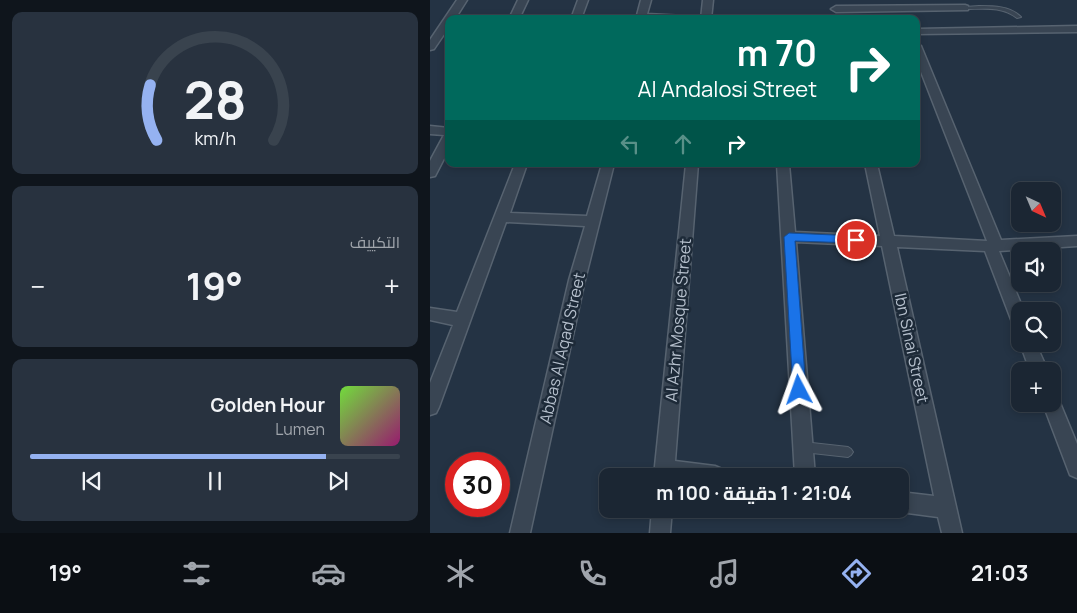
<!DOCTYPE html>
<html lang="ar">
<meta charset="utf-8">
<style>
:root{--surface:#1b2633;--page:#28323f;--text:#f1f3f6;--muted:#a0a5ac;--line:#39434e;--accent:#95b2f1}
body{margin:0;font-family:Manrope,Cairo,sans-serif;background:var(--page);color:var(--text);direction:rtl;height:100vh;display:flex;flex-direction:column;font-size:19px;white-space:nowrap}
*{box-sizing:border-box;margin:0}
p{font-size:16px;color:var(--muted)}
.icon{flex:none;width:28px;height:28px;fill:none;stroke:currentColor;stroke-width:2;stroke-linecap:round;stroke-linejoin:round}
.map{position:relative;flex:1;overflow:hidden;direction:ltr}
.panel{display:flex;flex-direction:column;gap:12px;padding:12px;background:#0f151c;width:430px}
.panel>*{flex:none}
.hud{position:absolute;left:15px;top:15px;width:475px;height:152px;border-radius:10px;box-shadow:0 2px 8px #0003,0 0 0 1px var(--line);direction:rtl;background:#00695c;color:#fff;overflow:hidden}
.needle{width:32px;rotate:136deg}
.buttons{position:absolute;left:581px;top:182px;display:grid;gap:10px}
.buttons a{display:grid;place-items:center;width:50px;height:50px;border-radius:10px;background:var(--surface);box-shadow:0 2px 8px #0003,0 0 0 1px var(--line);font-size:25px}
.speed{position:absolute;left:15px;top:452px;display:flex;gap:10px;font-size:25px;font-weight:700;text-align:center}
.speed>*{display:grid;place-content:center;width:65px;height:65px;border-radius:50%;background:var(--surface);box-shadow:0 2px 8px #0003,0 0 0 1px var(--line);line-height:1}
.speed .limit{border:8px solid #d22;background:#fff;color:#111}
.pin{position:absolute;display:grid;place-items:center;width:42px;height:42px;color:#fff;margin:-21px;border:2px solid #fff;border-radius:50%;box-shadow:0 1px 5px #0007}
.me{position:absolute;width:55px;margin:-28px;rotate:356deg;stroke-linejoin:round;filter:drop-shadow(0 0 4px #0008)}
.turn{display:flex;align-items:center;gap:18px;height:105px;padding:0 20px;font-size:22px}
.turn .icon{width:65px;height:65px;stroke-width:2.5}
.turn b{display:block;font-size:35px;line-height:42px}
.lanes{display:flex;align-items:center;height:48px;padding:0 20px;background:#0003;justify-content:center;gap:25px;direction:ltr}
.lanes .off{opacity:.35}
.big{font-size:38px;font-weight:700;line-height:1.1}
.panel .widget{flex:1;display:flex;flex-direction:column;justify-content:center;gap:8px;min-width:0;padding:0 18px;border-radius:10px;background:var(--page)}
.panel .dial{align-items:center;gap:0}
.dial svg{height:130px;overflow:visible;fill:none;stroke:var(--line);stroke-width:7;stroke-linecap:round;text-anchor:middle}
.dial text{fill:var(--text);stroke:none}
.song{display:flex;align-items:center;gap:15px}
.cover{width:60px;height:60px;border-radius:8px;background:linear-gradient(135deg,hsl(100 70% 55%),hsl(320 70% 35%))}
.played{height:5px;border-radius:2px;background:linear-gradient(90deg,var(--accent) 80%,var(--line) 80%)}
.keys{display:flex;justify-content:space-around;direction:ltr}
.heat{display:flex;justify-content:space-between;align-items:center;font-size:28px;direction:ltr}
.trip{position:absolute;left:169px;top:468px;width:310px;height:50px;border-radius:10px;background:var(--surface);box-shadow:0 2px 8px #0003,0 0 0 1px var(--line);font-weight:700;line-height:50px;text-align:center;direction:rtl}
.menu{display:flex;height:80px;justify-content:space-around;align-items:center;background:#0b0f14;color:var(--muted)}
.menu .icon{width:35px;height:35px}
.menu .selected{color:var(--accent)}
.menu b{font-size:22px;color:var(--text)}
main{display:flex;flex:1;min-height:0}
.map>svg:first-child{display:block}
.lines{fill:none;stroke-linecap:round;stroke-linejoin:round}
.service-casing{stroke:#576370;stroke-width:2}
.minor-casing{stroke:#576370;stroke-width:3}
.service{fill:#394553;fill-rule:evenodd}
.minor{fill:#394553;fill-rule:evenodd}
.route{fill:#1a73e8;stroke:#114b97}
.labels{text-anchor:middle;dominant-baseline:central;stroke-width:5;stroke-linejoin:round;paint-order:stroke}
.street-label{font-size:16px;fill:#b6c0cd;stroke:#1d2a38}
</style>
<main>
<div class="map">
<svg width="647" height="533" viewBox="0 0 647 533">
<rect width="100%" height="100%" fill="#243344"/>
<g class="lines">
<defs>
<path id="service" d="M549,6c15,0 31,0 42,11l-4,1c-15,-12 -33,-9 -52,-9l-2,-1 2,-1z
M373,442l45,5 3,2 2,3 -2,3 -3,2 -45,-5 -3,-2 -2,-3 2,-3z"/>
<path id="minor" d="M27,0h10l-12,19h-6v8l-15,22 -4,1v-10z
M88,0h10l-9,19h-10z
M148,0h10l-7,19h-10z
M211,0h10l-4,14 38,2 5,3h-54z
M273,0h10l-2,19h-10z
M535,5l3,1v4l-132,2 -5,-3 5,-3z
M647,26v6l-161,2v-4l2,-1z
M486,43l5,3 80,194 76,-4v10l-78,5 25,60h-4v18l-6,-2 -2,-5 -27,-71 -88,-4 65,286h-20l-4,-16 -38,-5 -7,-3h7v-17l34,4 -52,-250 -86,-4 19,234h-20l-18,-312h12l6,68 85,4 -15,-72h12l17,72 93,5 -71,-182z
M0,126l19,2v21l-14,27 -5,1v-16l14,-26 -14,-1z
M85,164h12l-17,49 77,3 15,-52h12l-29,116 -55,253h-20l59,-253 16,-54 -79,-4 -67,185 -3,6 -6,2v-32l23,-58 -23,-5v-12l27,4z
M256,164h12l-23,297 40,5 7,3 3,7h-71z
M590,343l16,1 12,27h-18z
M622,396l6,2 19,46v34l-7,-3 -27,-71h9z
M222,509h20l-2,24h-20z"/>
</defs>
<use href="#service" class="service-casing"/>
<use href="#minor" class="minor-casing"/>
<use href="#service" class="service"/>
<use href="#minor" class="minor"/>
</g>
<path class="route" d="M359,233l67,3 5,4 -5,3 -61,-2 11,149 -2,4 -5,2 -5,-2 -1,-4 -9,-153z"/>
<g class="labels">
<g class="street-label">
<text transform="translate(248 320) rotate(-85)">Al Azhr Mosque Street</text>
<text transform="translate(132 348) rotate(-77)">Abbas Al Aqad Street</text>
<text transform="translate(482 348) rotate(78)">Ibn Sinai Street</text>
</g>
</g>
</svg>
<div class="buttons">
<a><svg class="needle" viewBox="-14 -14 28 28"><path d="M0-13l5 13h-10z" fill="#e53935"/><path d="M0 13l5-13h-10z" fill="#a0a5ac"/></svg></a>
<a><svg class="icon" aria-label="sound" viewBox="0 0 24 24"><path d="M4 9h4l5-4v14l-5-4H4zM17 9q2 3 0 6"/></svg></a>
<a><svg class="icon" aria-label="search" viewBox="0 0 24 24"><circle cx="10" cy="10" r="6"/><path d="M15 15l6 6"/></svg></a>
<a>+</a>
</div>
<div class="speed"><div class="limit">30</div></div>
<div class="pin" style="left:426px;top:240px;background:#d93025"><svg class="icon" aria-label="arrive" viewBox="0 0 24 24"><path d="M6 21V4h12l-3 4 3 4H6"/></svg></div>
<svg class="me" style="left:369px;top:390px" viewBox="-20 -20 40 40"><path d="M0-17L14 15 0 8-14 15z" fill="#1a73e8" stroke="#fff" stroke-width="4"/></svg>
<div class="trip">21:04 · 1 دقيقة · 100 m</div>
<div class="hud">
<div class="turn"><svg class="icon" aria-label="right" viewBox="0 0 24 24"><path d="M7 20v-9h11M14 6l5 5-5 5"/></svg><div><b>70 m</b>Al Andalosi Street</div></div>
<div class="lanes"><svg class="icon off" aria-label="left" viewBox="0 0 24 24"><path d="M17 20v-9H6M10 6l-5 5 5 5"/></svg><svg class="icon off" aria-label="ahead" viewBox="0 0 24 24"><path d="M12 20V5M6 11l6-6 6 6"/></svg><svg class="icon" aria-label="right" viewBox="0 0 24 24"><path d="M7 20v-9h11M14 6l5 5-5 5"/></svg></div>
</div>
</div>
<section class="panel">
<div class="widget dial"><svg viewBox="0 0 100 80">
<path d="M14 69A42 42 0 1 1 86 69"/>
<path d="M14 69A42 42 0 0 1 10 35" stroke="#95b2f1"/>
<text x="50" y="56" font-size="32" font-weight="700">28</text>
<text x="50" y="72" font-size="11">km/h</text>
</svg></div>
<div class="widget"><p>التكييف</p>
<div class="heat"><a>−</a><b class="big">19°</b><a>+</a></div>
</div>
<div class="widget">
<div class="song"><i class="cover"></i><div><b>Golden Hour</b><p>Lumen</p></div></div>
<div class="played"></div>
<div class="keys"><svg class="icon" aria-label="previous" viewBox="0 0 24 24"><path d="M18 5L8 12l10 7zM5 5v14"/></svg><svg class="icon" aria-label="pause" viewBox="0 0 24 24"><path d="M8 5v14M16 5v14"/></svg><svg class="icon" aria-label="next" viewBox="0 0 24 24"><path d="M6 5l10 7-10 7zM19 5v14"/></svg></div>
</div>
</section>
</main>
<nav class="menu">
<b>21:03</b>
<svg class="icon selected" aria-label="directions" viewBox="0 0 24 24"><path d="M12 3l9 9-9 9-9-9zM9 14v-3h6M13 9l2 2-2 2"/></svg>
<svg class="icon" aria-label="music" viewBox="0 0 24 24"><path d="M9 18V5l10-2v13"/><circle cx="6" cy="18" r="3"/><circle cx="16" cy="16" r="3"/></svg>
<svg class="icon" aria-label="phone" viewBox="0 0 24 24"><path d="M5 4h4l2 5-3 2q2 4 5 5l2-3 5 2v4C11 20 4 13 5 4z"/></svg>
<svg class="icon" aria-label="climate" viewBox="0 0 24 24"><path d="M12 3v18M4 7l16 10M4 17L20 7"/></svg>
<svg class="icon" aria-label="car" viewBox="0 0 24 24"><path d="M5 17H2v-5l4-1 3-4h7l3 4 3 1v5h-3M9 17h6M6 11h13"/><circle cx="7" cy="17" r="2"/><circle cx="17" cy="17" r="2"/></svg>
<svg class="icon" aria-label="filters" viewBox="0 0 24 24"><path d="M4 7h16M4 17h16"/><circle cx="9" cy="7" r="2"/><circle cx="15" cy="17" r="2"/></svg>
<b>19°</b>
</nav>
